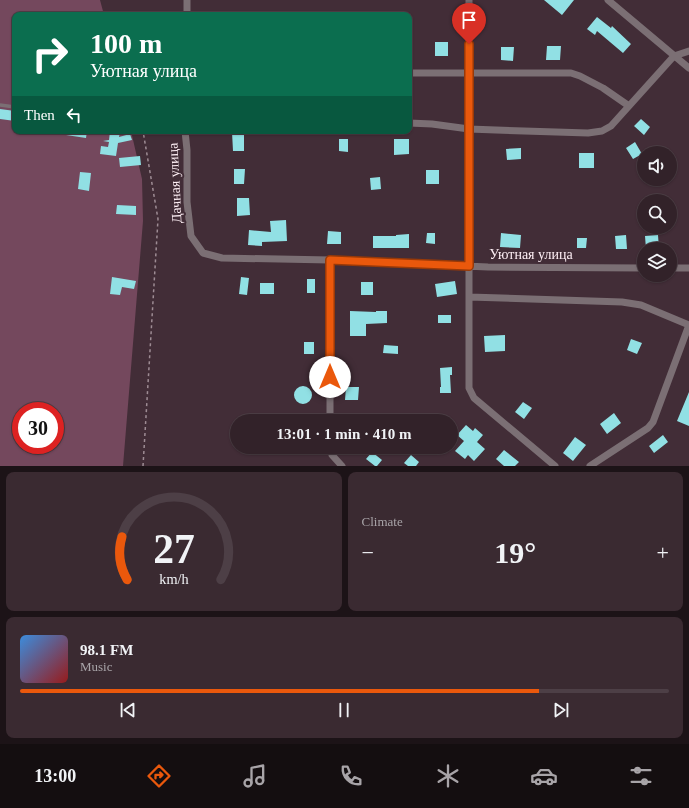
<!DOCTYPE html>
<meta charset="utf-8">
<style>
:root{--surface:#322229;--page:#3a2a31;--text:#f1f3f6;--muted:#a8a4a8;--line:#4d3f46;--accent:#ea580c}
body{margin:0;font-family:"Times New Roman",serif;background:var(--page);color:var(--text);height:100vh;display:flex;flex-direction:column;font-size:15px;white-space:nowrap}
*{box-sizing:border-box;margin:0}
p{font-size:13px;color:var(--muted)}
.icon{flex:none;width:22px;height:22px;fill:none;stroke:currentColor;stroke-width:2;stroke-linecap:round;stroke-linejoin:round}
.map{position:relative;height:466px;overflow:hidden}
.sheet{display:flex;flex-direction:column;gap:6px;padding:6px;background:#1c1317;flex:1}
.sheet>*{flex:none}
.guide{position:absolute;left:12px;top:12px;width:400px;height:122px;border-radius:8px;box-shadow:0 1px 3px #0004,0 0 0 1px var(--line);background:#0b6e4f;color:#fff;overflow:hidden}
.fabs{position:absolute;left:637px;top:146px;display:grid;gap:8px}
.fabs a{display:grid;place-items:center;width:40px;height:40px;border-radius:50%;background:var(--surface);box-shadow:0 1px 3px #0004,0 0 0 1px var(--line);font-size:20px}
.speed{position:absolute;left:12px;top:402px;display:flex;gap:8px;font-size:20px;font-weight:700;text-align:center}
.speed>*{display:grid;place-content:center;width:52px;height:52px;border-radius:50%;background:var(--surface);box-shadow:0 1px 3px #0004,0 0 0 1px var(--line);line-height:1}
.speed .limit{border:6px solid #d22;background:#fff;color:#111}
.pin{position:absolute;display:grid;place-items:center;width:34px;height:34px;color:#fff;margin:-41px -17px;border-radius:50% 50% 50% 0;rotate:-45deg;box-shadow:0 0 4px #0007}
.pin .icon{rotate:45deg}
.me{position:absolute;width:44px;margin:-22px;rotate:0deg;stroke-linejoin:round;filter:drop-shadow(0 0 3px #0008)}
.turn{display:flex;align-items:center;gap:14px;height:84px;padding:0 12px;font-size:18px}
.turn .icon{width:52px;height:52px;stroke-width:2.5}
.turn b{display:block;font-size:28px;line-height:34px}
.then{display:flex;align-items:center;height:38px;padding:0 12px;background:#0003;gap:8px;font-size:15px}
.big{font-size:30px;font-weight:700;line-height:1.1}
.sheet .card{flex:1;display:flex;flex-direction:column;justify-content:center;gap:6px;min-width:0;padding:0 14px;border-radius:8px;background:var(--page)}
.sheet .dial{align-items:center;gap:0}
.dial svg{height:104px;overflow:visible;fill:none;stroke:var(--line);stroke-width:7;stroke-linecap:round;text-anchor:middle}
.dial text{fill:var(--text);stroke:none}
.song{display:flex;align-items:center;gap:12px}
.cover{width:48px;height:48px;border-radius:6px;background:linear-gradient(135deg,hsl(210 70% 55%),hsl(0 70% 35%))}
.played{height:4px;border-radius:2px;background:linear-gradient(90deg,var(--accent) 80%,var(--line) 80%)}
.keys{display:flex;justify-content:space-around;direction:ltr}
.heat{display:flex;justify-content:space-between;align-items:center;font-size:22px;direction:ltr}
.sheet .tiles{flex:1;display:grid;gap:6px;grid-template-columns:1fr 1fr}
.card:last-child{grid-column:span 2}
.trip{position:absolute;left:230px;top:414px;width:228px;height:40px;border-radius:20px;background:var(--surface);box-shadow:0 1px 3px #0004,0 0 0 1px var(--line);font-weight:700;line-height:40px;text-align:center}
.menu{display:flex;height:64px;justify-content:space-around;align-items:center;background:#140e10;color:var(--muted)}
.menu .icon{width:28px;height:28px}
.menu .current{color:var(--accent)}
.menu b{font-size:18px;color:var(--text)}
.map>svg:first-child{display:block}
.green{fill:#74485d;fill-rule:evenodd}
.building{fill:#91e0e4}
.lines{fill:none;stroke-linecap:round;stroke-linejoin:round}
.path{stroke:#9e8c94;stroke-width:1.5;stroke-dasharray:3 3;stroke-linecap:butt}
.lane{stroke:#7b6f74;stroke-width:3.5}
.street{stroke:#7b6f74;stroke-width:7}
.route-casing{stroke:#983908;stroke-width:10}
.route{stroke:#ea580c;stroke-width:7}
.labels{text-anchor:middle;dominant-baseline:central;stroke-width:4;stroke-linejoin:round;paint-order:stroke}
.street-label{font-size:14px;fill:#feeff5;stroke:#422d37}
</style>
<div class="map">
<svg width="689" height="466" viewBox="0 0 689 466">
<rect width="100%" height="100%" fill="#422d37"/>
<path class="green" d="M0,0h100l4,15h-89v116h116l11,48 1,42 -20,245h-123zM21,411h34v34h-34z"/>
<path class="building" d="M544,0h30l-12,15z
M597,17l14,11 1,-2 19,18 -8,9 -26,-22 -2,4 -8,-6z
M435,42h13v14h-13z
M547,46h14l-1,14h-14z
M501,47h13l-1,14 -12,-1z
M0,109l15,2v10l-15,-2z
M641,119l9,8 -6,8 -10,-9z
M66,131h21l-1,7 -20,-3z
M110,131l10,1 -1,5 11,-3 2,6 -14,3 -2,13 -16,-2 1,-8 7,1 1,-5 -6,-1 6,-1z
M232,132h12v19h-11z
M339,139h9v13l-9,-1z
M394,139h15v15l-15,1z
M635,142l7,12 -9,5 -7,-11z
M521,148v11l-14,1 -1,-11z
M579,153h15v15h-15z
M140,156l1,9 -21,2 -1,-9z
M234,169h11l-1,15h-10z
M426,170h13v14h-13z
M80,172l11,1 -2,18 -11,-2z
M380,177l1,12 -10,1 -1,-12z
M237,198h12l1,17 -13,1z
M117,205l19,1v9l-20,-1z
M286,220l1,21 -25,1v4l-14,-1 1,-15 22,2 -1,-11z
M328,231l13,1v12h-14z
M427,233h8v11l-9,-1z
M501,233l20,2 -1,13 -20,-1z
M409,234v14h-36v-12h23v-1z
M626,235l1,14h-11l-1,-13z
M658,235l1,14h-13l-1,-13z
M577,238h10l-1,10h-9z
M112,277l24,4 -2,8 -12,-2 -2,8 -10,-1z
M241,277l8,1 -2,17 -8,-1z
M307,279h8v14h-8z
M455,281l2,13 -20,3 -2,-13z
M361,282h12v13h-12z
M260,283h14v11h-14z
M350,311l26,1v-1h11v12l-21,1v12h-16z
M438,315h13v8h-13z
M505,335v16l-20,1 -1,-16z
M631,339l11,4 -5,11 -10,-4z
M304,342h10v12h-10z
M384,345l14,1v8l-15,-1z
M452,367v8h-2l1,18h-11v-6h1l-1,-19z
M294 395a9 9 0 1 1 18 0a9 9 0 1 1-18 0Z
M346,387h13l-1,13h-13z
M689,392v34l-12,-5z
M523,402l9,6 -8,11 -9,-7z
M614,413l7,10 -14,11 -7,-10z
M466,425l7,6 2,-3 8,7 -6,7 8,7 -11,12 -6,-6 -3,4 -10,-8 9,-10 -7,-6z
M663,435l5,7 -14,11 -5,-7z
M575,437l11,8 -13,16 -10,-8z
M504,450l15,12 -4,4h-11l-8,-7z
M372,452l10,8 -5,6h-2l-9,-7z
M411,455l8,7 -3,4h-8l-4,-3z"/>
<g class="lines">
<path class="path" d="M143,466l15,-247 -15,-88"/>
<path class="lane" d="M0,105l15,2"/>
<path class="street" d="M469,0v388l5,10 81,68
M608,0l81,68
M187,15v-15
M409,73h162l9,3 23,12 26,18
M409,123l23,1 37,5 27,1 92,3 14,-2 9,-5 63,-70 15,-5
M185,131l2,19v52l4,34 12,17 19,5 108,2 158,7 156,1
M670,268h19
M469,297l153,5 19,3 48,20 -36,97 -5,6 -58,38
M330,421v-161
M331,447l1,8 10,11"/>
</g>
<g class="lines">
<defs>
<path id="route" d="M330,377v-117l139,6v-222"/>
</defs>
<use href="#route" class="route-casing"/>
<use href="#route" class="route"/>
</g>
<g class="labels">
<g class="street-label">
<text transform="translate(175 183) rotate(-93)">Дачная улица</text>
<text x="531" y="254">Уютная улица</text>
</g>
</g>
</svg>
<div class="fabs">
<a><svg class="icon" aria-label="sound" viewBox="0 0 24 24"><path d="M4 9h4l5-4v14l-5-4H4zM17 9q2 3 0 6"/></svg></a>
<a><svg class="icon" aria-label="search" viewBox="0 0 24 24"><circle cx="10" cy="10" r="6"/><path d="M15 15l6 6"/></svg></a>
<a><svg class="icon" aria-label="layers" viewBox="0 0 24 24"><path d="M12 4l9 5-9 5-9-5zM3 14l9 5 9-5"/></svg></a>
</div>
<div class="speed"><div class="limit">30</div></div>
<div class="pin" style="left:469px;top:44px;background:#d93025"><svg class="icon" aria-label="arrive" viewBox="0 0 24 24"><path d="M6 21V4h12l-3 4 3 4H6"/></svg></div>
<svg class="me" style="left:330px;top:377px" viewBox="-20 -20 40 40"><circle r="19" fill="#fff"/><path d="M0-13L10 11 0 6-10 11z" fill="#ea580c"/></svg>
<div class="trip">13:01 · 1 min · 410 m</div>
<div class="guide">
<div class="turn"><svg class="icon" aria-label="right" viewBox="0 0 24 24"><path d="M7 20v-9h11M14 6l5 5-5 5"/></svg><div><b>100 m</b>Уютная улица</div></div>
<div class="then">Then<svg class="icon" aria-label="left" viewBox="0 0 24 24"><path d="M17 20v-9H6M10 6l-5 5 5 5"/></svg></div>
</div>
</div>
<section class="sheet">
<div class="tiles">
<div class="card dial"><svg viewBox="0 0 100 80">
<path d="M14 69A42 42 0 1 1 86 69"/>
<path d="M14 69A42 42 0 0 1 10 36" stroke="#ea580c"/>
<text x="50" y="56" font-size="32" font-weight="700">27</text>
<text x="50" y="72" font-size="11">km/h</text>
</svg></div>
<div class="card"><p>Climate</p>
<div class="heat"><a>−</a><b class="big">19°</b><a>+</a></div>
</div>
<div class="card">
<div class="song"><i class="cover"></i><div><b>98.1 FM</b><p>Music</p></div></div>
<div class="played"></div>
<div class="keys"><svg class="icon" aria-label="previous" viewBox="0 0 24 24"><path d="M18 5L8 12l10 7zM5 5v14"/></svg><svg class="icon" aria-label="pause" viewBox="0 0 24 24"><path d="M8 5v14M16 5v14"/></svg><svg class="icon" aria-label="next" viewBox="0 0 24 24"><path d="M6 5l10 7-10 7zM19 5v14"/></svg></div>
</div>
</div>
</section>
<nav class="menu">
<b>13:00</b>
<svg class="icon current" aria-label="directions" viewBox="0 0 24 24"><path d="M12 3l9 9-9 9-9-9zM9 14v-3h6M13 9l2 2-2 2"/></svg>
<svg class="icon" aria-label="music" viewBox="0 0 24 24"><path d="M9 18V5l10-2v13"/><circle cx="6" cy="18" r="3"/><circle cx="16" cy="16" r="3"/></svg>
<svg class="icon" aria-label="phone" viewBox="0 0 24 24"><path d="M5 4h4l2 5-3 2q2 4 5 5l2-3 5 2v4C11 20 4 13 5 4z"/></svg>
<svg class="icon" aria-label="climate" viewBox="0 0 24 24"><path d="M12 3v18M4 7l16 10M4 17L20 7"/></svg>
<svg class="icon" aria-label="car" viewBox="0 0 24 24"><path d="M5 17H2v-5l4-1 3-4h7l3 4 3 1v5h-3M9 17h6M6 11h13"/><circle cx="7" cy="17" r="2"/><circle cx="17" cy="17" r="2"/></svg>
<svg class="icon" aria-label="filters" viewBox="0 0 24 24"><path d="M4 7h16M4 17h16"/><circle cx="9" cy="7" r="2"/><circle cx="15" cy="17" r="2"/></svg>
</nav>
